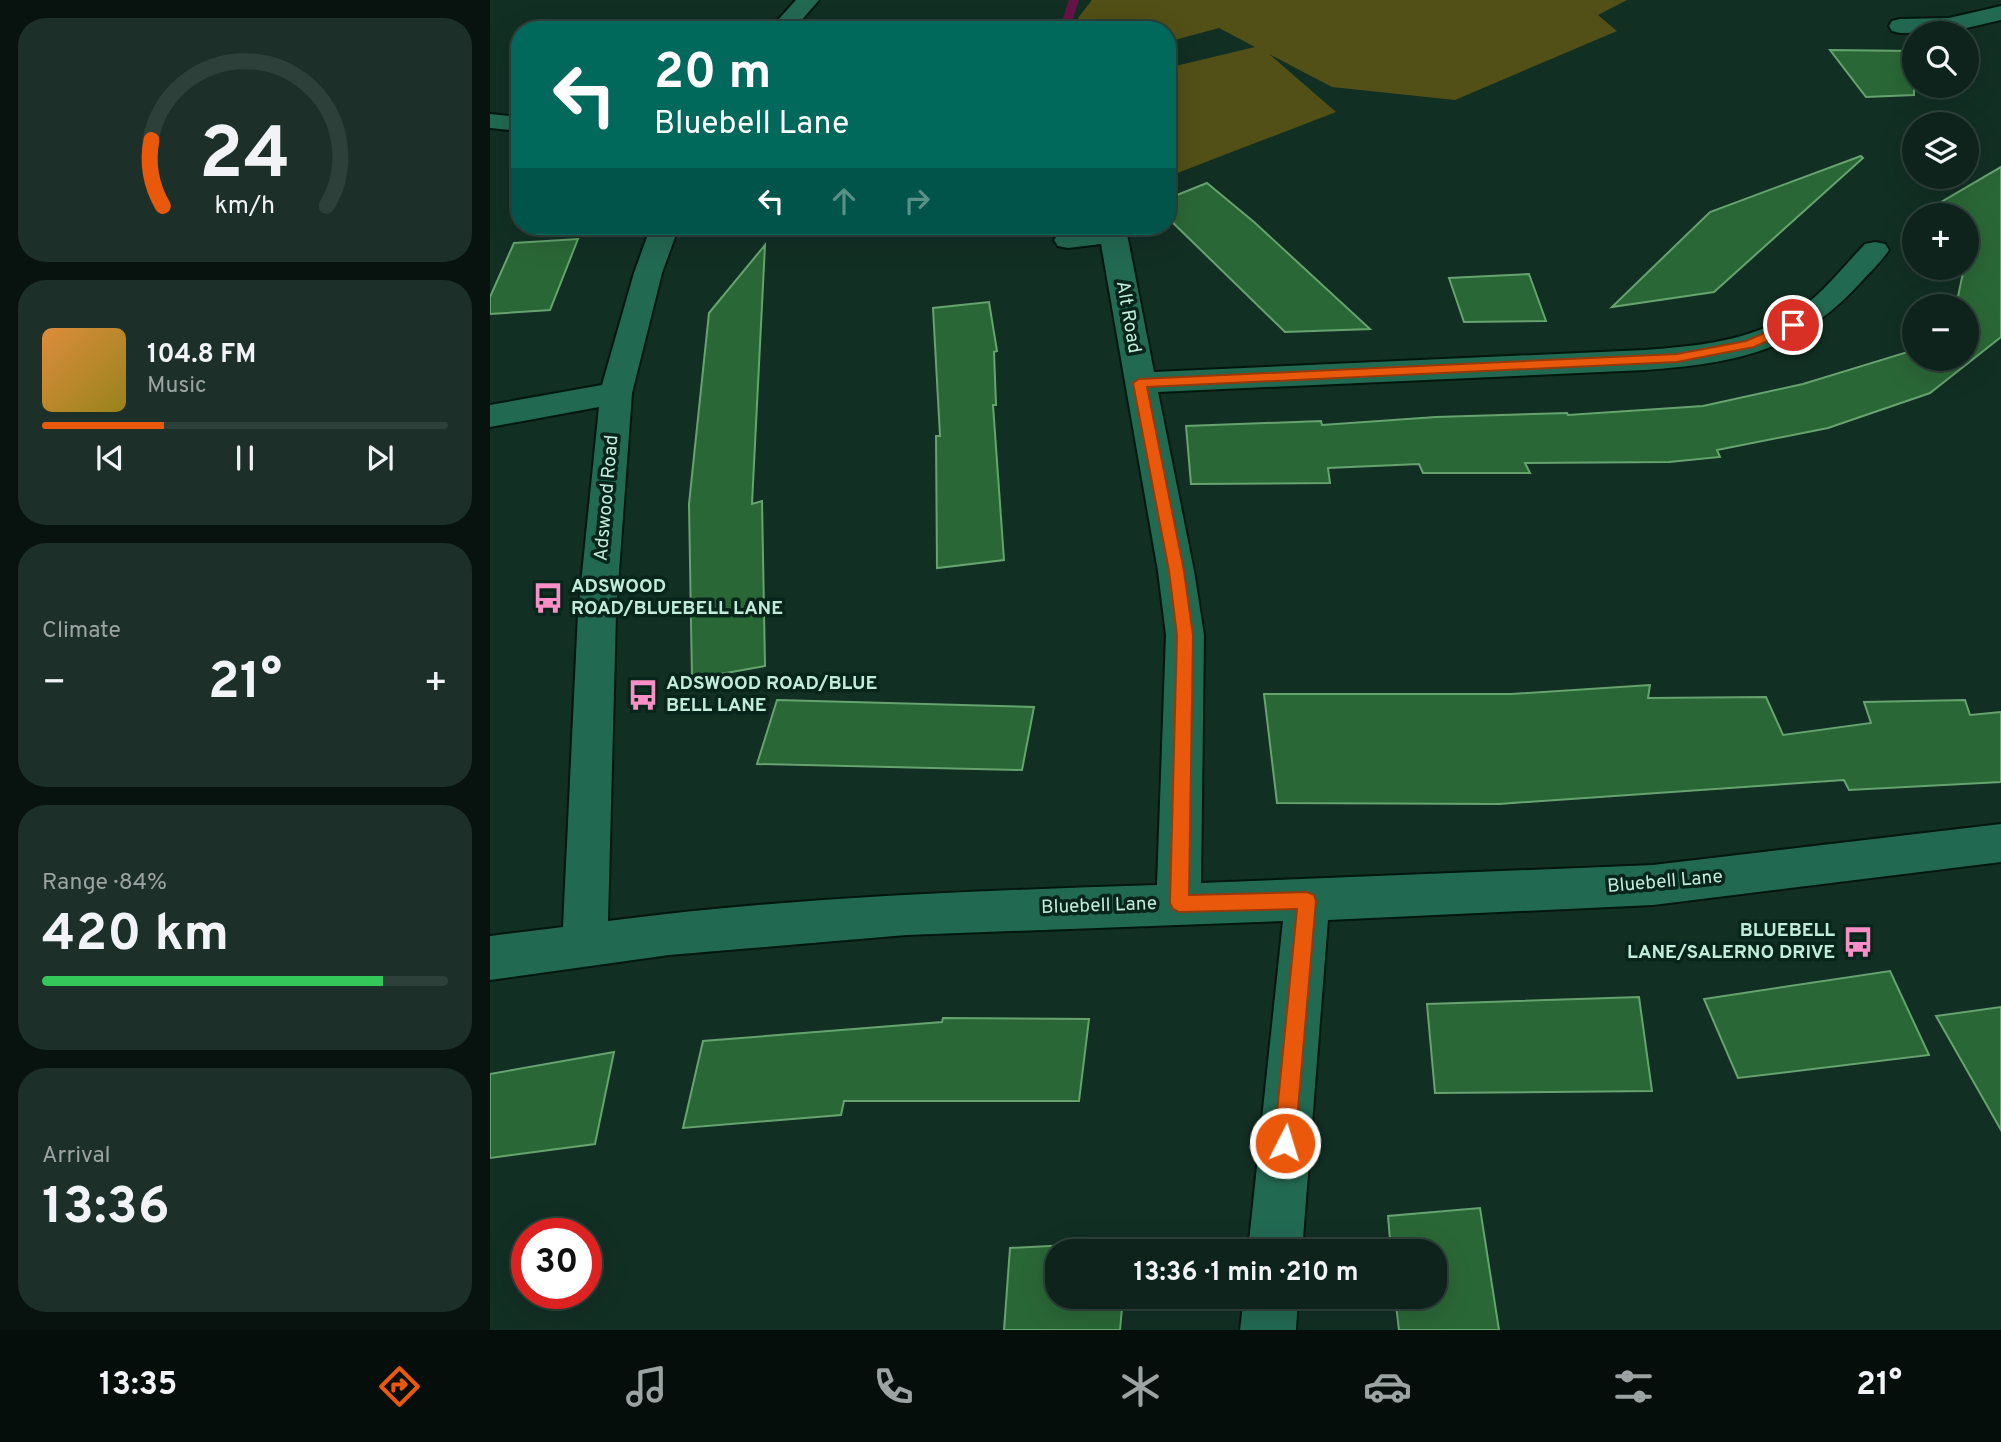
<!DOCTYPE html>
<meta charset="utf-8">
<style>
:root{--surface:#0e231b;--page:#1c2f28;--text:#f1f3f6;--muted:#9ba4a3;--line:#2e403a;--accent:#ea580c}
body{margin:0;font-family:Overpass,sans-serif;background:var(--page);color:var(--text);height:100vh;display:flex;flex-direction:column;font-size:26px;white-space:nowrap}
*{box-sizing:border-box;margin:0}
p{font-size:23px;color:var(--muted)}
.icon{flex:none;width:38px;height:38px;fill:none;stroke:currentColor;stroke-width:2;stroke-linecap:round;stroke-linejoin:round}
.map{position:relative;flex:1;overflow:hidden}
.side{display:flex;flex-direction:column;gap:18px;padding:18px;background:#08130f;width:490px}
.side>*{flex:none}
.guide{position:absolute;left:21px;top:21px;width:665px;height:214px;border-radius:28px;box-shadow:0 7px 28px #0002,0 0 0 2px var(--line);background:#00695c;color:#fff;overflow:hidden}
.controls{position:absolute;left:1412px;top:21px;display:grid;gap:14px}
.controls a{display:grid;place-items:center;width:77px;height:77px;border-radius:50%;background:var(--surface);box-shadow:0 7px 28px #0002,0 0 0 2px var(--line);font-size:35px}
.speed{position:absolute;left:21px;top:1218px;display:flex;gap:14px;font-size:35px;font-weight:700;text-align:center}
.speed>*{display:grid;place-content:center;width:91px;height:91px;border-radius:50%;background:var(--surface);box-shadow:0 7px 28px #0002,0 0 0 2px var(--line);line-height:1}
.speed .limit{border:10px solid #d22;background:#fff;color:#111}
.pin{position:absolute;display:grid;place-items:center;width:60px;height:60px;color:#fff;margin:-30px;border:4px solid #fff;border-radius:50%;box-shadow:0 2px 7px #0007}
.me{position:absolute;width:77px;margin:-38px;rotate:5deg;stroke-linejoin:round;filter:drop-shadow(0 0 5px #0008)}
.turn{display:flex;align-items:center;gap:24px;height:147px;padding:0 28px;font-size:32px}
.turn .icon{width:91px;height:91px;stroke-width:2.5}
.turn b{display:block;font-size:49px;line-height:60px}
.lanes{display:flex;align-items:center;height:66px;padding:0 28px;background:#0003;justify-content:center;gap:35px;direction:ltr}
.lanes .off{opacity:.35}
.big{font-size:52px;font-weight:700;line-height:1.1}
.side .card{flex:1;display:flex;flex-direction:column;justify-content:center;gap:10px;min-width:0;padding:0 24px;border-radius:28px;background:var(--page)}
.side .dial{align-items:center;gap:0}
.dial svg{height:182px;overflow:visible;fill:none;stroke:var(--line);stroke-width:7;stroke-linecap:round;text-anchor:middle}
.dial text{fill:var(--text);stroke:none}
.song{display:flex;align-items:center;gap:21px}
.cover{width:84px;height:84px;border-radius:10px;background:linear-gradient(135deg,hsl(30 70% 55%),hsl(50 70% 35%))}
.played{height:7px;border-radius:4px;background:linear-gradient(90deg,var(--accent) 30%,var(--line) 30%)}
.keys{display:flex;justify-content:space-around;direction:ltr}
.heat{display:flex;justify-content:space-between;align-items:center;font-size:38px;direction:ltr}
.charge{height:10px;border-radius:5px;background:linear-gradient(90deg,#34c759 84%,var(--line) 0)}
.trip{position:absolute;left:555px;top:1239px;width:402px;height:70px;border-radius:28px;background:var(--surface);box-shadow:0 7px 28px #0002,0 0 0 2px var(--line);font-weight:700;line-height:70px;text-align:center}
.tab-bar{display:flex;height:112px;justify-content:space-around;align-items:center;background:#060e0b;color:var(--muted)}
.tab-bar .icon{width:49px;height:49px}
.tab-bar .active{color:var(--accent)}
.tab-bar b{font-size:32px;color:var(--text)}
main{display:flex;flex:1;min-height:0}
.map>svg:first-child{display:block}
.green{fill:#525017}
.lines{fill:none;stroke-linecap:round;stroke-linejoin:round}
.stream{fill:#681348;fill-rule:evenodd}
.building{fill:#2a6736;stroke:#66a36f;stroke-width:2}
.minor-casing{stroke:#00170e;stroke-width:4}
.minor{fill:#226952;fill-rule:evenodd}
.route{fill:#ea580c;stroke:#983908;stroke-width:2}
.labels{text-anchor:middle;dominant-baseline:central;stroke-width:7;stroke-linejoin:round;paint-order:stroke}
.street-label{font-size:19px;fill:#c2ecda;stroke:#07251b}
.poi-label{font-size:19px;font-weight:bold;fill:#c2ecda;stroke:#07251b;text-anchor:start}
</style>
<main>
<section class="side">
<div class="card dial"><svg viewBox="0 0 100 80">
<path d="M14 69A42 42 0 1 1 86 69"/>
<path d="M14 69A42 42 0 0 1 9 40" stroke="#ea580c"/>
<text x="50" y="56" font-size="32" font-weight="700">24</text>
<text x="50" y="72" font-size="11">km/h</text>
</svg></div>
<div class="card">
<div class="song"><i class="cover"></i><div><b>104.8 FM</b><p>Music</p></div></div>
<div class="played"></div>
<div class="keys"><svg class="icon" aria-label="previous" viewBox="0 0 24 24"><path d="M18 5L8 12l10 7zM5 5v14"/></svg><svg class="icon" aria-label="pause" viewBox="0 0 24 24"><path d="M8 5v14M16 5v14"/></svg><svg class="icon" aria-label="next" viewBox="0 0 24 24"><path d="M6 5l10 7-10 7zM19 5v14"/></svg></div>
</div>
<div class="card"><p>Climate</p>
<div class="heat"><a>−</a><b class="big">21°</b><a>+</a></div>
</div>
<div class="card"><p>Range · 84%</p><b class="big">420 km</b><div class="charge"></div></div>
<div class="card"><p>Arrival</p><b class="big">13:36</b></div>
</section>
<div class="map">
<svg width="1511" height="1330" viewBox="0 0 1511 1330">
<rect width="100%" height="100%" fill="#122f24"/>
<path class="green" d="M602,0h535l-29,15 19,16 -162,69 -123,-13 -63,-33 67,58 -169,65v-109l88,-21 -36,-19 -52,14v-12h-86l-3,-12z"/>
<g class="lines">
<path class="stream" d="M579,0h10l-10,30h-10z"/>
</g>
<path class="building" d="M1340,50l84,1v44l-48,2z
M1371,156l2,2 -149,134 -102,15 98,-95z
M1511,167v170l-71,56 -102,35 -111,22 3,7 -51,5 -144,1 5,10h-107l-4,-9 -91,4 2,15 -139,1 -5,-58 135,-5 1,4 114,-8 131,-4 1,2 135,-9 100,-22 111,-34v9h53v-53h-11l8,-38h3v-53h-48z
M717,183l47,39 116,107 -85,3 -118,-115v-18z
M88,239l-28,71 -60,4v-17l24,-54z
M275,245l-13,259 10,-3 3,165 -73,13 -3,-175 20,-191z
M1039,274l17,47 -82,1 -15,-44z
M499,302l8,49 -3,1 2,53h-3l11,155 -67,8 -1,-132h4l-7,-128z
M1160,685l-2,13 118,-1 17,38 88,-12 -7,-21 101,-2 5,15 31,-3v70l-152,8 -5,-10 -345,24 -222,-1 -13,-109h247z
M287,700l257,7 -12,63 -265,-6z
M1400,971l39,84 -191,23 -34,-79z
M1149,997l13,94 -217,2 -8,-89z
M1511,1007v123l-65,-114z
M453,1018l146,1 -10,82h-235l-3,14 -158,13 20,-87 239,-19z
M124,1052l-19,92 -105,14v-84z
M990,1208l19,122h-100l-4,-33h40v-46h-44l-3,-35z
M636,1242v9h-69v46h66l-3,33h-116l6,-82z"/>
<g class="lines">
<defs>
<path id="minor" d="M306,0h23l-26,30h-24z
M1511,6v14l-52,12 -49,1 -8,-2 -3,-5 3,-5 8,-2 49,-1z
M0,114l30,3v14l-30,-3z
M161,226h28l-17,47 -30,120 -16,220 -8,308c183,-24 366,-30 549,-36l9,-250 -8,-64 -57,-327 -33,4 -10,-2 -4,-6 4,-6c20,-5 45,-11 65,-6l4,6 27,138 491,-22c54,-4 109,-9 155,-41 25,-18 44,-43 65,-65l10,-2 10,2 4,6c-8,12 -19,22 -28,32 -63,70 -126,81 -216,88l-487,22 36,179 10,64 -3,248 452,-18 348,-41v38l-348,43 -325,15 -26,331h-54l35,-330 -377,14 -237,20 -179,25v-44l73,-9 15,-314 21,-206 -109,20v-22l112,-20 32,-112z
M754,1297h54l-2,33h-56z"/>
</defs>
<use href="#minor" class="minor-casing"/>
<use href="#minor" class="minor"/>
</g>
<path class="route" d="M1303,321l6,4 -2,3 -43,19 -77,15 -530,25 37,184 9,64 -4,260 118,-3 7,3 2,6 -21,242 -3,8 -7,3 -8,-3 -3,-8 23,-234 -118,3 -6,-3 -3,-6 7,-268 -8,-64 -36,-188 6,-4 538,-25 69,-13z"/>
<defs>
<symbol id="bus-bare" viewBox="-9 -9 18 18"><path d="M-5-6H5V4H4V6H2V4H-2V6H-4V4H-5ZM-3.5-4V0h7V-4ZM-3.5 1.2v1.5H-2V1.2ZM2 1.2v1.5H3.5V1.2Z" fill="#fa8fc8" stroke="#07251b" stroke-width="2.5" paint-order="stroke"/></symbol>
</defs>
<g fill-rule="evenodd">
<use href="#bus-bare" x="36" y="576" width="44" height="44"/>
<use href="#bus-bare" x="131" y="673" width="44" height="44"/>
<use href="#bus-bare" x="1346" y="920" width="44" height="44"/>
</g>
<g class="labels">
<g class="street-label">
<text transform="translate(638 317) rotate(80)">Alt Road</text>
<text transform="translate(117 498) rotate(-85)">Adswood Road</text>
<text transform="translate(1175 882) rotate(-5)">Bluebell Lane</text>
<text transform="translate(609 906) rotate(-2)">Bluebell Lane</text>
</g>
<g class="poi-label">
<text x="81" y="587">ADSWOOD<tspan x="81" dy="22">ROAD/BLUEBELL LANE</tspan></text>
<text x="176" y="684">ADSWOOD ROAD/BLUE<tspan x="176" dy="22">BELL LANE</tspan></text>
<text x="1345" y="931" text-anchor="end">BLUEBELL<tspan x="1345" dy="22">LANE/SALERNO DRIVE</tspan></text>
</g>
</g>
</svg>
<div class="controls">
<a><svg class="icon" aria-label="search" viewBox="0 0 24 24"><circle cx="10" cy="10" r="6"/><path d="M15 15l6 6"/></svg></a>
<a><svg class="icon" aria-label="layers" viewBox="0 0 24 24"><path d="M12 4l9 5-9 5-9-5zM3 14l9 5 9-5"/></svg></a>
<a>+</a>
<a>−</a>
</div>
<div class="speed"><div class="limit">30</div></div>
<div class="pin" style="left:1303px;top:325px;background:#d93025"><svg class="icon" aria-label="arrive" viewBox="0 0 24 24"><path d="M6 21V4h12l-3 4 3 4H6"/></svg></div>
<svg class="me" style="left:795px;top:1143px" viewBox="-20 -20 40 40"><circle r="17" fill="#ea580c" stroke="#fff" stroke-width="3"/><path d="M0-11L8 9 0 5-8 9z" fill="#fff"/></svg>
<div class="trip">13:36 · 1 min · 210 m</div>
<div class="guide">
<div class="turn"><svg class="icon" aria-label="left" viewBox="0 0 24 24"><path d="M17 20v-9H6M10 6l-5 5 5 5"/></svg><div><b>20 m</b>Bluebell Lane</div></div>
<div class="lanes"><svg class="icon" aria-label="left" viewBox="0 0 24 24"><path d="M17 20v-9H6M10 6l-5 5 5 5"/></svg><svg class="icon off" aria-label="ahead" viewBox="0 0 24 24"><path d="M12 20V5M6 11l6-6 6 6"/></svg><svg class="icon off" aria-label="right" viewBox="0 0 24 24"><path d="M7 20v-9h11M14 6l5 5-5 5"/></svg></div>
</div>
</div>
</main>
<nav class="tab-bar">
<b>13:35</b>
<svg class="icon active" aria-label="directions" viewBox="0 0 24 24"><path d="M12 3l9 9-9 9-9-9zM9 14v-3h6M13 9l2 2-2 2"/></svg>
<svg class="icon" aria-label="music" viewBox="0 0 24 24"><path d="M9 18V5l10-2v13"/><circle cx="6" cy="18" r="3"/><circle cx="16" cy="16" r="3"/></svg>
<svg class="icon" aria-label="phone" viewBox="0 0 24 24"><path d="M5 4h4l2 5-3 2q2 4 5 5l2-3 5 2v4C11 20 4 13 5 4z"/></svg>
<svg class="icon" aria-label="climate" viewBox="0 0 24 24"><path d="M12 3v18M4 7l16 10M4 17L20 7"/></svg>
<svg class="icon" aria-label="car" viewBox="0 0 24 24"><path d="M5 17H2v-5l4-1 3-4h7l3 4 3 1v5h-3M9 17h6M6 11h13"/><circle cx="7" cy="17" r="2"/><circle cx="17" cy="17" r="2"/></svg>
<svg class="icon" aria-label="filters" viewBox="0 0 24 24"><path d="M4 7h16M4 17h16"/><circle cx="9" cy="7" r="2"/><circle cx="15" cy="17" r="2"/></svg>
<b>21°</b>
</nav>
